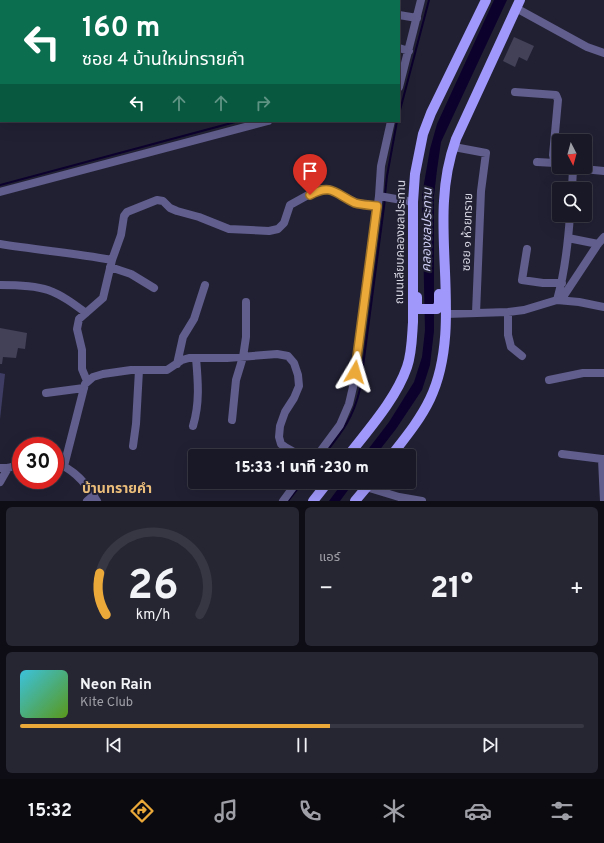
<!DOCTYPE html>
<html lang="th">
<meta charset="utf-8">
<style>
:root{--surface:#191826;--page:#262532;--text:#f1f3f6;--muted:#9fa0a7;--line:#373743;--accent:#eba93a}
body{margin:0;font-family:Overpass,"Noto Sans Thai",sans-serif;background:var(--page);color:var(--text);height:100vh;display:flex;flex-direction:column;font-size:15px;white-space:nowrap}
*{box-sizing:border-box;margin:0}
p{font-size:13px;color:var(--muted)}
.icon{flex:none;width:22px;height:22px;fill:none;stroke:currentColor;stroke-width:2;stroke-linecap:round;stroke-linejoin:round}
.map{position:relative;height:501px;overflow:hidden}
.drawer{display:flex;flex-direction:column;gap:6px;padding:6px;background:#0e0d15;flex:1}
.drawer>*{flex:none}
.guide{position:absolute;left:0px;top:0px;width:400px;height:122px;box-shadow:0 4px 16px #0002,0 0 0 1px var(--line);background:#0b6e4f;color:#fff;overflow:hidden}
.needle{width:26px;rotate:174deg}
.controls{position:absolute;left:552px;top:134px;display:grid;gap:8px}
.controls a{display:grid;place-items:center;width:40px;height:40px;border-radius:4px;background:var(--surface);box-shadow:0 4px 16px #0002,0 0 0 1px var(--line);font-size:20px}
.speed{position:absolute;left:12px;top:437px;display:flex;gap:8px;font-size:20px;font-weight:700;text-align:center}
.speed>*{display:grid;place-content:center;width:52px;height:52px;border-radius:50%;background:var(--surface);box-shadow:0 4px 16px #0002,0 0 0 1px var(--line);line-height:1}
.speed .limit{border:6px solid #d22;background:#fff;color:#111}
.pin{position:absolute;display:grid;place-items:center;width:34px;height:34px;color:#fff;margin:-41px -17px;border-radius:50% 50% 50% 0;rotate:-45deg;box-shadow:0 0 4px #0007}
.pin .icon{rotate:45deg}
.me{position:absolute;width:44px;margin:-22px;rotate:7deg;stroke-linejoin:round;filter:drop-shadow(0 0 3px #0008)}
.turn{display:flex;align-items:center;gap:14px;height:84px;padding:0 16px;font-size:18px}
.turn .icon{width:52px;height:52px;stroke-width:2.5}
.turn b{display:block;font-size:28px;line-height:34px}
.lanes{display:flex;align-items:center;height:38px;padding:0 16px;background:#0003;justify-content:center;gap:20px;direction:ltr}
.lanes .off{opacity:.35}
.big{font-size:30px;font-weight:800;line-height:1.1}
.drawer .tile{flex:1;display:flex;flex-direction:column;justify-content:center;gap:6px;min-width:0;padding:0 14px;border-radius:6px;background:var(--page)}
.drawer .dial{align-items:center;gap:0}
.dial svg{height:104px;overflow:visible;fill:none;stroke:var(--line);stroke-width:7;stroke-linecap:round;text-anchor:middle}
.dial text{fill:var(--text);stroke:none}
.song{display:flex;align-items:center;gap:12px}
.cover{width:48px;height:48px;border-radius:6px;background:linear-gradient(135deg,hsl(190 70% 55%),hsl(90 70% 35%))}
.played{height:4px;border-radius:2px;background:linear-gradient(90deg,var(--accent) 55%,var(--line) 55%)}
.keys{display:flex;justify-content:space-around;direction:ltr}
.heat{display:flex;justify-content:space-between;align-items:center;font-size:22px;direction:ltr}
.drawer .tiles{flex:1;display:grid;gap:6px;grid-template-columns:1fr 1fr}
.tile:last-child{grid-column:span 2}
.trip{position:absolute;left:188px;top:449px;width:228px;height:40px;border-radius:4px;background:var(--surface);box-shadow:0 4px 16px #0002,0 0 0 1px var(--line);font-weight:800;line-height:40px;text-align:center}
.tab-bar{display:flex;height:64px;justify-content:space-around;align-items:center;background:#0a0a0f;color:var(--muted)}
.tab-bar .icon{width:28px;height:28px}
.tab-bar .current{color:var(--accent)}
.tab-bar b{font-size:18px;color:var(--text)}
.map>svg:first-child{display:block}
.green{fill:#3f3c64}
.water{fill:#0c012d}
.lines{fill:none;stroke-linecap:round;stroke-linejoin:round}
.stream{stroke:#0c012d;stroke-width:2}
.building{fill:#424157}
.street{stroke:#615e8d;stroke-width:8}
.primary{stroke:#a098fa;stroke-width:10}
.route-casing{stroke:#996e26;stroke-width:10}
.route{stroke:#eba93a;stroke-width:7}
.labels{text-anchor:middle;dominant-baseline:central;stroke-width:4;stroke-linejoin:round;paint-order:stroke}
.street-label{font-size:12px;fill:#d4d4e1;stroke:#212033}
.water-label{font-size:13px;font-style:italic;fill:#d0cff6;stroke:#212033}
.quarter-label{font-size:14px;font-weight:bold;fill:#ebbd7a;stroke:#212033}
</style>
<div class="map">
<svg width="604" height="501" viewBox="0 0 604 501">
<rect width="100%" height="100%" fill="#212033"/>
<path class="green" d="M0,373l5,1 -5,45z"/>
<path class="water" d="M494,0h13l-66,142 -4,28 -3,26v135l-4,34 -8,25 -26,39 -21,27h-12l26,-34 25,-40 8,-25 3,-27 -3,-135 8,-46 7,-25z
M343,482h11l-14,19h-11z"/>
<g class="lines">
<path class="stream" d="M399,114l30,-114
M0,185l239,-64
M385,195l2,-19 10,-55
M323,456c18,-23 30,-37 37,-67l25,-190
M288,501l15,-19"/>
</g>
<path class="building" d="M514,37l20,9 -7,15 -8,-4 -4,10 -12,-6z
M0,328l27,5 -2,16 -7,-1 -2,10 -13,-1 -1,7h-2z"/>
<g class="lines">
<path class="street" d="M516,8l71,39 17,6
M399,15l18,3
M399,48l10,3
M399,87l22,-87
M515,92l41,3 2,5 -5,55 2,8 4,1
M454,147l32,6 -5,38 -5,122
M537,162l18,1
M571,167l2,1 -1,21
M573,168l31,3
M0,192l268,-71
M379,196l34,6
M568,238l30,6
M0,244c37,6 74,9 112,16
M527,249l-5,31 21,3h19
M110,267l21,7 23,14
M0,285c13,0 36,1 48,5 14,5 26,14 38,23
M557,300c8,-28 11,-56 13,-85
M561,300l37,-56 6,-7
M508,312v23l3,12 11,9
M446,314l62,-2 16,-2 33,-10 22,2 25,5
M177,364l6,-27 11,-18 11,-34
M549,380l34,-7h21
M87,381l-5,-12v-19l-5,-21 2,-10 24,-21 9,-38 9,-25 3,-19 3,-4 30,-12 6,1 7,7 7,3 22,6 30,12 40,2 9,-2 6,-6 6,-18 29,-16h10l28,14 20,3
M46,393l38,-5
M232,420l4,-40 7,-23 3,-20v-35
M193,426c7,-23 5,-45 3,-68
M133,446l3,-22 3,-54
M562,454l40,5
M317,456l23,-31 9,-21 4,-17 26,-191 2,-30 10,-45
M55,463c19,5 32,22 42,38
M64,466l21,-82 8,-7 10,-3 28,-4h36l15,-10 7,-2h38l50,-4 11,2 6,7 4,12 1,11 -5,12 -9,14 -5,14 -1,11 2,7 4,3 16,9
M0,468h8l13,-4
M0,482l8,-14
M366,487l33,10 23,4
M87,501l7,-6
M283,501l14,-19
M604,501l-2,-42h2"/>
<path class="primary" d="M417,297v9l2,3h18l2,-6v-9
M348,456c20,-26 48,-57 59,-89 5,-14 5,-31 6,-45v-120l2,-28 8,-40 8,-21 55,-113
M391,456c14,-18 29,-36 39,-57 28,-59 10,-135 14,-198 1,-22 5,-42 12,-62l64,-139
M313,501l15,-19
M355,501l16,-19"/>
</g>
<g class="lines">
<defs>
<path id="route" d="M310,195c21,-12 26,-1 45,8 7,2 15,2 22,3l-22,166"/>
</defs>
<use href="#route" class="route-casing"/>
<use href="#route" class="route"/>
</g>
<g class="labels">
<g class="street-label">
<text transform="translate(468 232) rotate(-88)">ซอย ๑ ห้วยทราย</text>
<text transform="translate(401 242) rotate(-89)">ถนนเลียบคลองชลประทาน</text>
</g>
<g class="water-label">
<text transform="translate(428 230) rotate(-89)">คลองชลประทาน</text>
</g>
<g class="quarter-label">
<text x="117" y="489">บ้านทรายคำ</text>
</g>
</g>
</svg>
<div class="controls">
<a><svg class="needle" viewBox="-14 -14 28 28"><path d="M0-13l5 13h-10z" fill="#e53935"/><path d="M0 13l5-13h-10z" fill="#9fa0a7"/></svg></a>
<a><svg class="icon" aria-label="search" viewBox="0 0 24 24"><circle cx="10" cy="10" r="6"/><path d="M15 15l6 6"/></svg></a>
</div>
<div class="speed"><div class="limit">30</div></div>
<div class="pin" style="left:310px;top:195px;background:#d93025"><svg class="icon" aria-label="arrive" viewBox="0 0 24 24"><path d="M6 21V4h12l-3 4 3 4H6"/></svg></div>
<svg class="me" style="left:355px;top:372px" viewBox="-20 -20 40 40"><path d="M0-17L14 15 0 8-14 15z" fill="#eba93a" stroke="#fff" stroke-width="4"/></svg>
<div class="trip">15:33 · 1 นาที · 230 m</div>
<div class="guide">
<div class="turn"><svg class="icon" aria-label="left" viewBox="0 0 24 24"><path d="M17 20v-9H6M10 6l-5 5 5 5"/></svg><div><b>160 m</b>ซอย 4 บ้านใหม่ทรายคำ</div></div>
<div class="lanes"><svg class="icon" aria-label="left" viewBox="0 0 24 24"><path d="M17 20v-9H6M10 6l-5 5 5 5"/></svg><svg class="icon off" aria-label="ahead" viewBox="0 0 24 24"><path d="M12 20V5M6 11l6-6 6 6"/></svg><svg class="icon off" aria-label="ahead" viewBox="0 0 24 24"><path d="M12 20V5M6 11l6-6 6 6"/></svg><svg class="icon off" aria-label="right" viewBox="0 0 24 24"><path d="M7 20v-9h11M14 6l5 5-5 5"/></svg></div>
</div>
</div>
<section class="drawer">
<div class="tiles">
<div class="tile dial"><svg viewBox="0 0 100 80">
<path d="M14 69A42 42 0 1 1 86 69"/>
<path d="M14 69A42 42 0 0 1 9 37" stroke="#eba93a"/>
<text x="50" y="56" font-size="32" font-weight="700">26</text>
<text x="50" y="72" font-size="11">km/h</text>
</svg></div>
<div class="tile"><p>แอร์</p>
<div class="heat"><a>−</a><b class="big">21°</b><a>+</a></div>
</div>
<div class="tile">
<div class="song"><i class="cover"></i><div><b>Neon Rain</b><p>Kite Club</p></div></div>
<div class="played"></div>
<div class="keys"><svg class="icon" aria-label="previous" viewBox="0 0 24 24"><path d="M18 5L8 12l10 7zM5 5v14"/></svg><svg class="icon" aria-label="pause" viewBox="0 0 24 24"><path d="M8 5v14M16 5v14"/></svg><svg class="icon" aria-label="next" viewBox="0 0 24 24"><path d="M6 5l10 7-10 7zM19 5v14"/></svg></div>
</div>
</div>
</section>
<nav class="tab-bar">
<b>15:32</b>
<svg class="icon current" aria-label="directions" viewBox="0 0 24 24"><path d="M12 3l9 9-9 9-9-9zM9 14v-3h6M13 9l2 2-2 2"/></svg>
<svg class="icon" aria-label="music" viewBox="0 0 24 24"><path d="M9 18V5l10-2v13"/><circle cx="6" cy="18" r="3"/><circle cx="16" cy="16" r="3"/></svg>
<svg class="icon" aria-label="phone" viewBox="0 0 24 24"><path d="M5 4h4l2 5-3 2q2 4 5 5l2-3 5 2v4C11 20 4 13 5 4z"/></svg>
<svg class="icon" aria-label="climate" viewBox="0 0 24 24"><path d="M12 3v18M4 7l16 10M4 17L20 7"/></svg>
<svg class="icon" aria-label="car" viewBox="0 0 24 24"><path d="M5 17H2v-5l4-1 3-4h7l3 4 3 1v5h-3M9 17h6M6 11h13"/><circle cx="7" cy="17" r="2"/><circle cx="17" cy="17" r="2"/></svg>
<svg class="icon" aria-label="filters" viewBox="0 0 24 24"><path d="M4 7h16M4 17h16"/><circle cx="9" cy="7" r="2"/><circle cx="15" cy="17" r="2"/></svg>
</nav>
